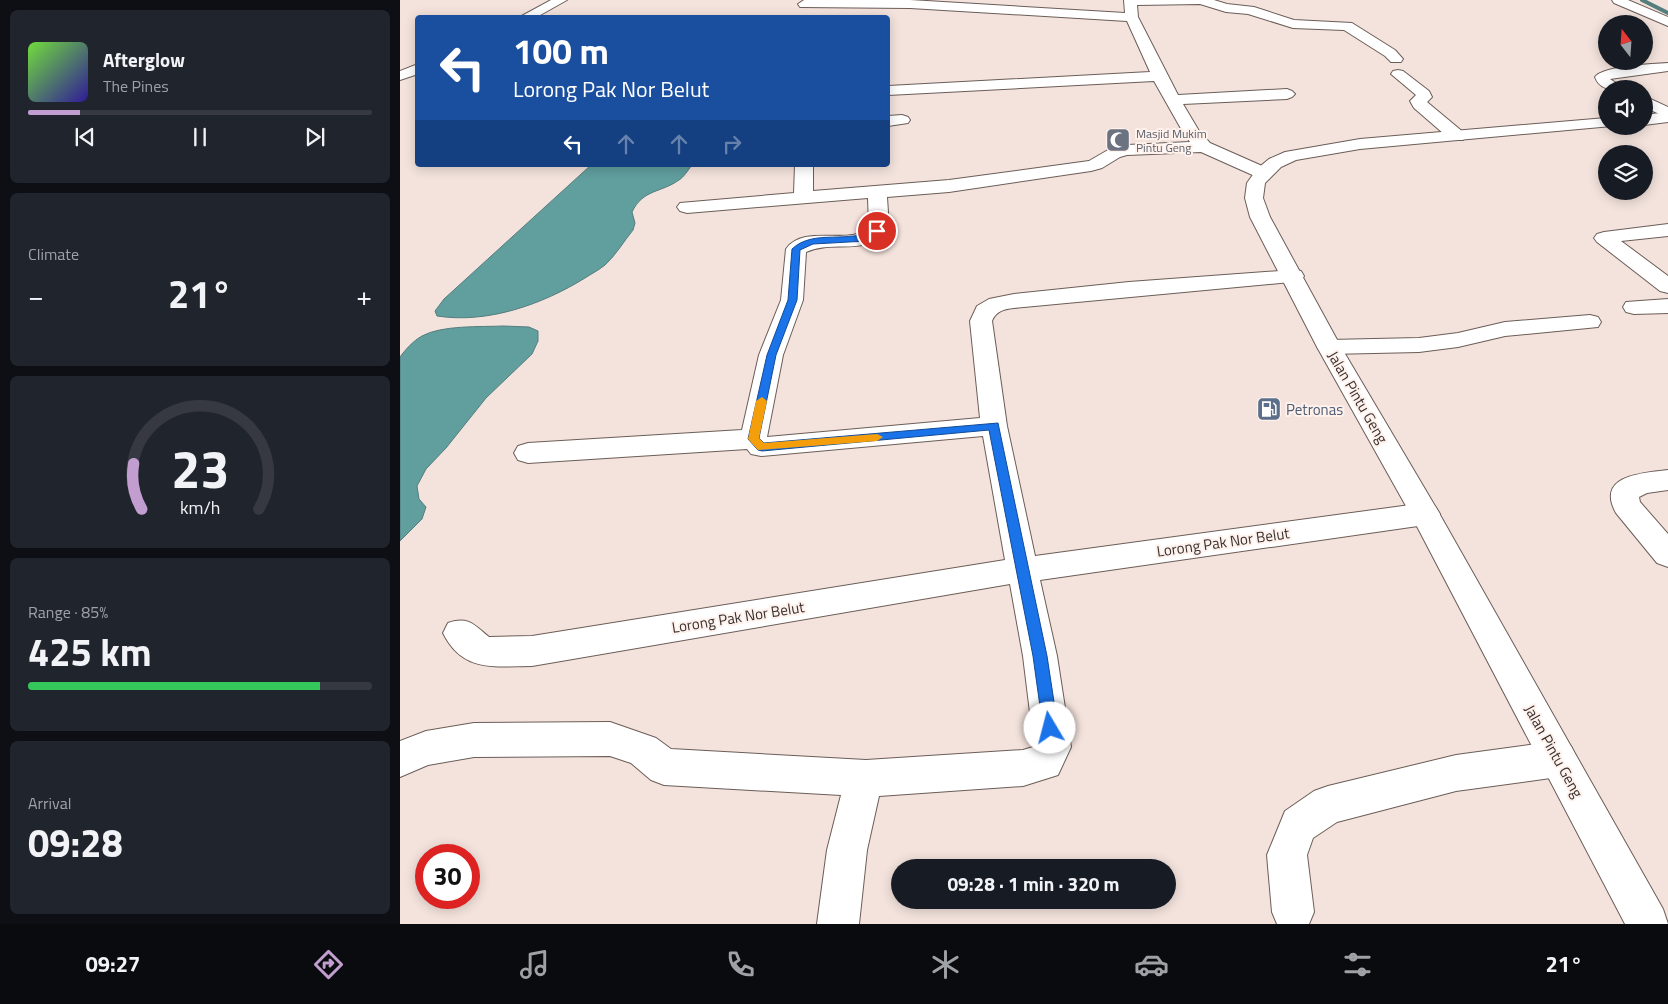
<!DOCTYPE html>
<meta charset="utf-8">
<style>
:root{--surface:#171b24;--page:#20242c;--text:#f1f3f6;--muted:#9ea1a6;--line:#363941;--accent:#c29dd0}
body{margin:0;font-family:"Titillium Web",sans-serif;background:var(--page);color:var(--text);height:100vh;display:flex;flex-direction:column;font-size:19px;white-space:nowrap}
*{box-sizing:border-box;margin:0}
p{font-size:16px;color:var(--muted)}
.icon{flex:none;width:28px;height:28px;fill:none;stroke:currentColor;stroke-width:2;stroke-linecap:round;stroke-linejoin:round}
.map{position:relative;flex:1;overflow:hidden}
.sheet{display:flex;flex-direction:column;gap:10px;padding:10px;background:#0d0f14;width:400px}
.sheet>*{flex:none}
.hud{position:absolute;left:15px;top:15px;width:475px;height:152px;border-radius:5px;box-shadow:0 2px 12px #0003;background:#1a4fa0;color:#fff;overflow:hidden}
.needle{width:32px;rotate:343deg}
.tools{position:absolute;left:1198px;top:15px;display:grid;gap:10px}
.tools a{display:grid;place-items:center;width:55px;height:55px;border-radius:50%;background:var(--surface);box-shadow:0 2px 12px #0003;font-size:25px}
.speed{position:absolute;left:15px;top:844px;display:flex;gap:10px;font-size:25px;font-weight:700;text-align:center}
.speed>*{display:grid;place-content:center;width:65px;height:65px;border-radius:50%;background:var(--surface);box-shadow:0 2px 12px #0003;line-height:1}
.speed .limit{border:8px solid #d22;background:#fff;color:#111}
.pin{position:absolute;display:grid;place-items:center;width:42px;height:42px;color:#fff;margin:-21px;border:2px solid #fff;border-radius:50%;box-shadow:0 1px 5px #0007}
.me{position:absolute;width:55px;margin:-28px;rotate:352deg;stroke-linejoin:round;filter:drop-shadow(0 0 4px #0008)}
.turn{display:flex;align-items:center;gap:18px;height:105px;padding:0 15px;font-size:22px}
.turn .icon{width:65px;height:65px;stroke-width:2.5}
.turn b{display:block;font-size:35px;line-height:42px}
.lanes{display:flex;align-items:center;height:48px;padding:0 15px;background:#0003;justify-content:center;gap:25px;direction:ltr}
.lanes .off{opacity:.35}
.big{font-size:38px;font-weight:700;line-height:1.1}
.sheet .widget{flex:1;display:flex;flex-direction:column;justify-content:center;gap:8px;min-width:0;padding:0 18px;border-radius:8px;background:var(--page)}
.sheet .dial{align-items:center;gap:0}
.dial svg{height:130px;overflow:visible;fill:none;stroke:var(--line);stroke-width:7;stroke-linecap:round;text-anchor:middle}
.dial text{fill:var(--text);stroke:none}
.song{display:flex;align-items:center;gap:15px}
.cover{width:60px;height:60px;border-radius:8px;background:linear-gradient(135deg,hsl(100 70% 55%),hsl(250 70% 35%))}
.played{height:5px;border-radius:2px;background:linear-gradient(90deg,var(--accent) 15%,var(--line) 15%)}
.keys{display:flex;justify-content:space-around;direction:ltr}
.heat{display:flex;justify-content:space-between;align-items:center;font-size:28px;direction:ltr}
.charge{height:8px;border-radius:4px;background:linear-gradient(90deg,#34c759 85%,var(--line) 0)}
.trip{position:absolute;left:491px;top:859px;width:285px;height:50px;border-radius:25px;background:var(--surface);box-shadow:0 2px 12px #0003;font-weight:700;line-height:50px;text-align:center}
.tabs{display:flex;height:80px;justify-content:space-around;align-items:center;background:#090b0e;color:var(--muted)}
.tabs .icon{width:35px;height:35px}
.tabs .selected{color:var(--accent)}
.tabs b{font-size:22px;color:var(--text)}
main{display:flex;flex:1;min-height:0}
.map>svg:first-child{display:block}
.water{fill:#619e9e;stroke:#547d7d}
.lines{fill:none;stroke-linecap:round;stroke-linejoin:round}
.stream{stroke:#547d7d;stroke-width:4}
.minor-casing{stroke:#6b5d57;stroke-width:2}
.secondary-casing{stroke:#6b5d57;stroke-width:2}
.minor{fill:#fff;fill-rule:evenodd}
.secondary{fill:#fff;fill-rule:evenodd}
.route{fill:#1a73e8;stroke:#114b97}
.slow{fill:#f59e0b}
.labels{text-anchor:middle;dominant-baseline:central;stroke-width:4;stroke-linejoin:round;paint-order:stroke}
.far-worship-label{font-size:12px;fill:#5b616d;stroke:#fff1ec;text-anchor:start}
.street-label{font-size:15px;fill:#37312f;stroke:#fff1ec}
.service-label{font-size:15px;fill:#4e5e75;stroke:#fff1ec;text-anchor:start}
</style>
<main>
<section class="sheet">
<div class="widget">
<div class="song"><i class="cover"></i><div><b>Afterglow</b><p>The Pines</p></div></div>
<div class="played"></div>
<div class="keys"><svg class="icon" aria-label="previous" viewBox="0 0 24 24"><path d="M18 5L8 12l10 7zM5 5v14"/></svg><svg class="icon" aria-label="pause" viewBox="0 0 24 24"><path d="M8 5v14M16 5v14"/></svg><svg class="icon" aria-label="next" viewBox="0 0 24 24"><path d="M6 5l10 7-10 7zM19 5v14"/></svg></div>
</div>
<div class="widget"><p>Climate</p>
<div class="heat"><a>−</a><b class="big">21°</b><a>+</a></div>
</div>
<div class="widget dial"><svg viewBox="0 0 100 80">
<path d="M14 69A42 42 0 1 1 86 69"/>
<path d="M14 69A42 42 0 0 1 9 41" stroke="#c29dd0"/>
<text x="50" y="56" font-size="32" font-weight="700">23</text>
<text x="50" y="72" font-size="11">km/h</text>
</svg></div>
<div class="widget"><p>Range · 85%</p><b class="big">425 km</b><div class="charge"></div></div>
<div class="widget"><p>Arrival</p><b class="big">09:28</b></div>
</section>
<div class="map">
<svg width="1268" height="924" viewBox="0 0 1268 924">
<rect width="100%" height="100%" fill="#f4e3dd"/>
<path class="water" d="M191,165h101c-4,5 -8,12 -13,15 -18,13 -36,9 -47,32l3,11 -2,7c-9,11 -17,25 -28,35 -6,5 -14,9 -20,13 -42,26 -97,46 -148,38l-2,-5 9,-12z
M103,326l26,1 9,4v10l-6,13 -46,44 -40,50 -20,21 -9,17 2,13 7,8 -4,12 -22,22v-184c6,-8 13,-16 22,-21 20,-11 58,-9 81,-10z"/>
<g class="lines">
<path class="stream" d="M1242,0l26,13"/>
<defs>
<path id="minor" d="M151,0h16l-32,18h-17z
M404,0h106l215,13 -1,-13h90l13,4 27,3 40,13 58,3 43,27 8,9 -2,3h-10l-6,-6 -41,-26 -51,-2 -45,-14 -22,-2 -26,-8 -63,1 1,12 40,78 109,-6 5,2 3,3 -3,3 -5,2 -104,5 16,27 11,12 59,26 3,4 -3,4 -6,1 -6,-1 -56,-25 -74,3 -7,2 -18,11 -11,3 -142,21 -62,5 2,31c-20,30 -55,11 -83,24l-3,48 -20,55 -16,82 213,-19 -10,-97 7,-15 12,-7 25,-5 115,-12 164,-12 8,1 3,5 -3,5 -287,27c-10,1 -18,3 -22,13l15,105 28,130 390,-53 10,3 5,8 -5,8 -10,3 -385,55 17,76 14,91 -13,28 -35,11 -144,10 -12,54 -8,74h-42l10,-74 14,-55 -177,-10 -13,-5 -20,-17 -21,-7 -136,1 -46,8 -28,12v-36l26,-10 48,-8 136,-1 46,16 15,11 195,11 157,-10 10,-3 1,-2 -11,-89 -13,-72 -478,82c-38,0 -69,7 -89,-33l5,-10c21,-7 26,2 41,14l43,-1 473,-76 -22,-124 -222,20 -10,-2 -4,-5 -219,14 -10,-3 -4,-7 4,-7 10,-3 214,-13 17,-75 22,-55 5,-51c18,-26 66,-2 83,-22l-1,-29 -181,15 -7,-2 -3,-4 3,-4 114,-10 1,-28h18v26l136,-11 140,-19 19,-11 19,-5 63,-3 -6,-8 -30,-53 -266,14v-9l262,-14 -23,-51 -217,-13 -110,-1 -2,-3z
M1212,0h16l40,17v9l-54,-23z
M1268,63v8l-58,8 15,10c-13,0 -25,2 -30,-12 8,-11 58,-13 73,-14z
M18,64v10l-18,6v-9z
M998,70l5,1 26,20 3,6 -5,5 36,30 2,4 -2,4h-12l-37,-32 -4,-7 6,-6 -25,-21 2,-3z
M1244,96l24,11v11l-24,-11z
M502,115l6,2 2,3 -2,3 -20,3v-10z
M1268,224v12l-47,5 47,35v17l-8,-2 -63,-49 -3,-4 3,-4 7,-2z
M1268,299v14l-34,1 -8,-2 -3,-5 3,-5z
M1190,315l8,2 3,5 -3,5 -93,9 -47,11 -39,5 -90,2 -8,-2 -4,-5 4,-5 8,-2 90,-2 39,-5 47,-11z
M1268,470v20l-21,3 -8,4 1,5 28,32v33l-11,-4 -41,-50c-21,-38 27,-40 52,-43z
M1158,741l13,5 6,13 -6,13 -13,5 -102,14 -119,31 -24,16 -6,17 7,57 -5,12h-32l-5,-12 -5,-57 18,-44 29,-20 14,-5 128,-31z"/>
<path id="secondary" d="M1268,112v10l-24,3v-10z
M1206,118v8h6l-252,23 -64,11 -15,7 -16,16 -2,15 7,19 71,130 94,159 228,403 5,15h-43l-214,-409 -94,-168 -67,-130 -5,-19 2,-15 10,-14 12,-10 16,-7 75,-13z"/>
</defs>
<use href="#minor" class="minor-casing"/>
<use href="#secondary" class="secondary-casing"/>
<use href="#minor" class="minor"/>
<use href="#secondary" class="secondary"/>
</g>
<path class="route" d="M474,229l7,2 -14,10 -54,3 -13,6 -3,50 -21,55 -17,83 5,5 234,-20 49,233 11,72 -3,5 -5,2 -5,-2 -2,-5 -10,-72 -44,-226 -227,21 -4,-1 -10,-11 19,-84 21,-55 4,-51c22,-21 58,-4 82,-20z"/>
<path class="slow" d="M362,397l5,4 -8,37 5,5 113,-9 6,3 -6,4 -119,9 -10,-11 8,-38z"/>
<defs>
<symbol id="mosque-square" viewBox="-11 -11 22 22"><rect x="-9" y="-9" width="18" height="18" rx="4" fill="#6b7280" stroke="#fff1ec"/><path d="M3.5-4.9A6 6 0 1 0 3.5 4.9A5 5 0 1 1 3.5-4.9Z" fill="#fff"/></symbol>
<symbol id="fuel-square" viewBox="-11 -11 22 22"><rect x="-9" y="-9" width="18" height="18" rx="4" fill="#5c6f8a" stroke="#fff1ec"/><path d="M-5.5-6h7V0h2V4h1.3V-2.5L3-4.5l.8-.8L6-3V5H2.5V1h-1V6h-7ZM-4.2-4.7v3.2H.2V-4.7Z" fill="#fff"/></symbol>
</defs>
<g fill-rule="evenodd">
<use href="#mosque-square" x="704" y="126" width="28" height="28"/>
<use href="#fuel-square" x="855" y="395" width="28" height="28"/>
</g>
<g class="labels">
<g class="far-worship-label">
<text x="736" y="133">Masjid Mukim<tspan x="736" dy="14">Pintu Geng</tspan></text>
</g>
<g class="street-label">
<text transform="translate(958 397) rotate(60)">Jalan Pintu Geng</text>
<text transform="translate(823 542) rotate(-8)">Lorong Pak Nor Belut</text>
<text transform="translate(338 617) rotate(-9)">Lorong Pak Nor Belut</text>
<text transform="translate(1154 751) rotate(61)">Jalan Pintu Geng</text>
</g>
<g class="service-label">
<text x="886" y="409">Petronas</text>
</g>
</g>
</svg>
<div class="tools">
<a><svg class="needle" viewBox="-14 -14 28 28"><path d="M0-13l5 13h-10z" fill="#e53935"/><path d="M0 13l5-13h-10z" fill="#9ea1a6"/></svg></a>
<a><svg class="icon" aria-label="sound" viewBox="0 0 24 24"><path d="M4 9h4l5-4v14l-5-4H4zM17 9q2 3 0 6"/></svg></a>
<a><svg class="icon" aria-label="layers" viewBox="0 0 24 24"><path d="M12 4l9 5-9 5-9-5zM3 14l9 5 9-5"/></svg></a>
</div>
<div class="speed"><div class="limit">30</div></div>
<div class="pin" style="left:477px;top:231px;background:#d93025"><svg class="icon" aria-label="arrive" viewBox="0 0 24 24"><path d="M6 21V4h12l-3 4 3 4H6"/></svg></div>
<svg class="me" style="left:650px;top:728px" viewBox="-20 -20 40 40"><circle r="19" fill="#fff"/><path d="M0-13L10 11 0 6-10 11z" fill="#1a73e8"/></svg>
<div class="trip">09:28 · 1 min · 320 m</div>
<div class="hud">
<div class="turn"><svg class="icon" aria-label="left" viewBox="0 0 24 24"><path d="M17 20v-9H6M10 6l-5 5 5 5"/></svg><div><b>100 m</b>Lorong Pak Nor Belut</div></div>
<div class="lanes"><svg class="icon" aria-label="left" viewBox="0 0 24 24"><path d="M17 20v-9H6M10 6l-5 5 5 5"/></svg><svg class="icon off" aria-label="ahead" viewBox="0 0 24 24"><path d="M12 20V5M6 11l6-6 6 6"/></svg><svg class="icon off" aria-label="ahead" viewBox="0 0 24 24"><path d="M12 20V5M6 11l6-6 6 6"/></svg><svg class="icon off" aria-label="right" viewBox="0 0 24 24"><path d="M7 20v-9h11M14 6l5 5-5 5"/></svg></div>
</div>
</div>
</main>
<nav class="tabs">
<b>09:27</b>
<svg class="icon selected" aria-label="directions" viewBox="0 0 24 24"><path d="M12 3l9 9-9 9-9-9zM9 14v-3h6M13 9l2 2-2 2"/></svg>
<svg class="icon" aria-label="music" viewBox="0 0 24 24"><path d="M9 18V5l10-2v13"/><circle cx="6" cy="18" r="3"/><circle cx="16" cy="16" r="3"/></svg>
<svg class="icon" aria-label="phone" viewBox="0 0 24 24"><path d="M5 4h4l2 5-3 2q2 4 5 5l2-3 5 2v4C11 20 4 13 5 4z"/></svg>
<svg class="icon" aria-label="climate" viewBox="0 0 24 24"><path d="M12 3v18M4 7l16 10M4 17L20 7"/></svg>
<svg class="icon" aria-label="car" viewBox="0 0 24 24"><path d="M5 17H2v-5l4-1 3-4h7l3 4 3 1v5h-3M9 17h6M6 11h13"/><circle cx="7" cy="17" r="2"/><circle cx="17" cy="17" r="2"/></svg>
<svg class="icon" aria-label="filters" viewBox="0 0 24 24"><path d="M4 7h16M4 17h16"/><circle cx="9" cy="7" r="2"/><circle cx="15" cy="17" r="2"/></svg>
<b>21°</b>
</nav>
